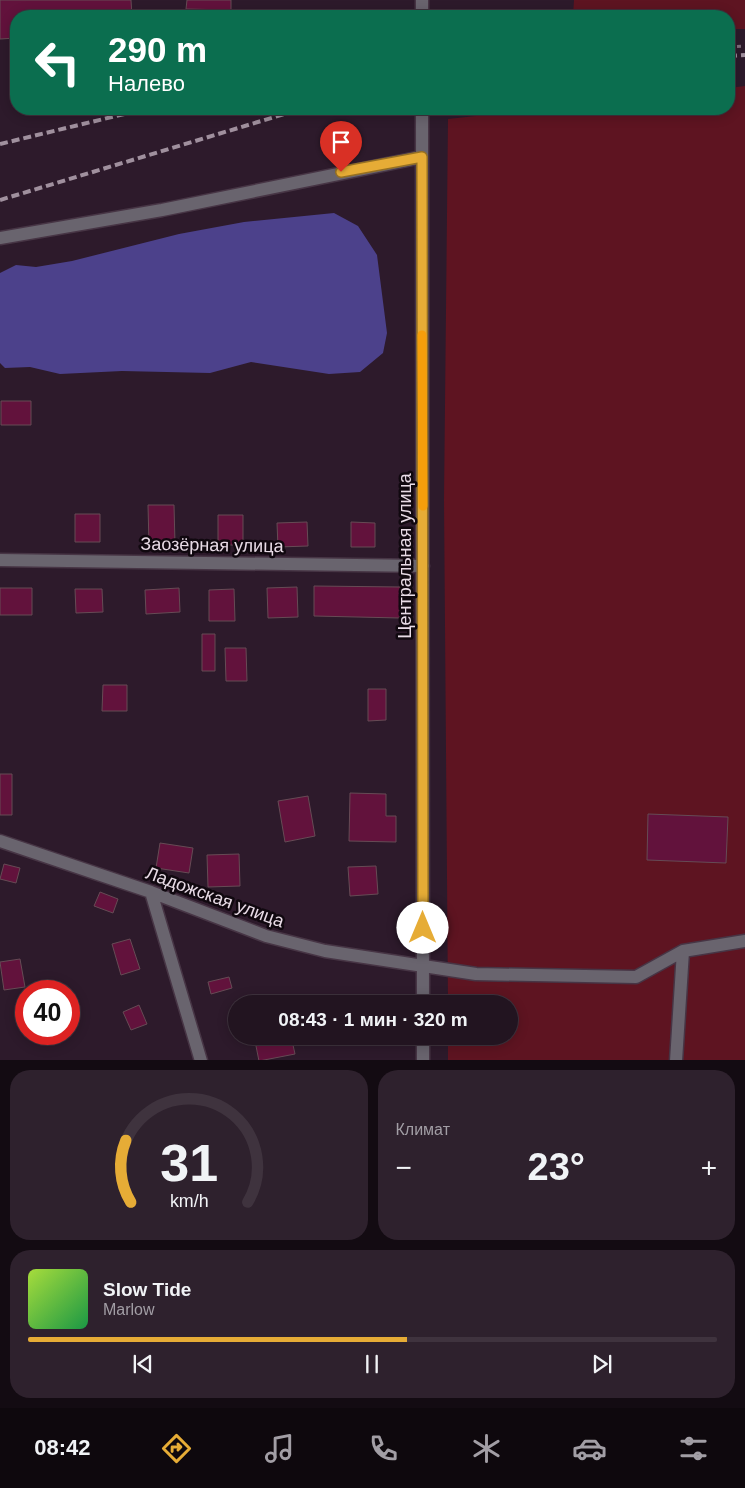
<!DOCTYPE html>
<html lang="ru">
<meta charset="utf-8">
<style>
:root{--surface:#221420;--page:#2e212d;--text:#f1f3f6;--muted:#a29ea5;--line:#3f333e;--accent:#e6ac36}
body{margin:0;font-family:Arial,sans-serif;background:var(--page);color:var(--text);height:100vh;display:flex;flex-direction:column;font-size:19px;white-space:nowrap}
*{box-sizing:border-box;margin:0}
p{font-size:16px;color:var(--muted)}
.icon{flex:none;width:28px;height:28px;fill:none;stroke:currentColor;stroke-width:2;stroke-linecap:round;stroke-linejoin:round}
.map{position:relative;height:1060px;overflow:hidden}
.sheet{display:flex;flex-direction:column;gap:10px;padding:10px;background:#130b12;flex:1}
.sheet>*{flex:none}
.top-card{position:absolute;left:10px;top:10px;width:725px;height:105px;border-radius:20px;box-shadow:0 2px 12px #0003,0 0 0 1px var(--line);background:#0b6e4f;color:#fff;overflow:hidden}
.speed{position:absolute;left:15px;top:980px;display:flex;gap:10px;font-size:25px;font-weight:700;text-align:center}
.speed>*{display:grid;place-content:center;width:65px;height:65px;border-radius:50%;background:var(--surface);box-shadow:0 2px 12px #0003,0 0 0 1px var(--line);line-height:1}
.speed .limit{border:8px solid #d22;background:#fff;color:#111}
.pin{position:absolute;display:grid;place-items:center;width:42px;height:42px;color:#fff;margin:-51px -21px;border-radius:50% 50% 50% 0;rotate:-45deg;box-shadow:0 0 5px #0007}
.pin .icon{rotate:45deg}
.me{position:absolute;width:55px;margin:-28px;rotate:0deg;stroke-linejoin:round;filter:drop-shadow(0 0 4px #0008)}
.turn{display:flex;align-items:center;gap:18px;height:105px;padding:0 15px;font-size:22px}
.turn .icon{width:65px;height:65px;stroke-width:2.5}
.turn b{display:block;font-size:35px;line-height:42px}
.big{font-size:38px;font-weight:700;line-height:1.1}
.sheet .tile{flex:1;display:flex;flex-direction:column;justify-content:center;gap:8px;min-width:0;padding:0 18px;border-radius:20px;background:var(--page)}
.sheet .dial{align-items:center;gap:0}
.dial svg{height:130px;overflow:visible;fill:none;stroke:var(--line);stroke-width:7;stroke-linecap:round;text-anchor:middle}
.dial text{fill:var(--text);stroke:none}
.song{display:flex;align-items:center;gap:15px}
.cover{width:60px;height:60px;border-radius:8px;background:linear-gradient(135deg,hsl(80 70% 55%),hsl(140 70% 35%))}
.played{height:5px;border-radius:2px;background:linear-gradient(90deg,var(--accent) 55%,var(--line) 55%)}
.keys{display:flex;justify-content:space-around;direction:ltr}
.heat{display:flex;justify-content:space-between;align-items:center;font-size:28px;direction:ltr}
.sheet .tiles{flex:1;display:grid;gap:10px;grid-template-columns:1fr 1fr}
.tile:last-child{grid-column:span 2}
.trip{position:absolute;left:228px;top:995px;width:290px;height:50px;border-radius:25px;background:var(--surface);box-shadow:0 2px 12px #0003,0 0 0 1px var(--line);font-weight:700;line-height:50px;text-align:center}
.tab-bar{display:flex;height:80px;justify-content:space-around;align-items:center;background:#0e080d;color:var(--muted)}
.tab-bar .icon{width:35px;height:35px}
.tab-bar .active{color:var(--accent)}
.tab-bar b{font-size:22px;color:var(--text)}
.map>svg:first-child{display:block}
.green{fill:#5e1421}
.water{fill:#4c418b}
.building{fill:#62123c;stroke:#664b55}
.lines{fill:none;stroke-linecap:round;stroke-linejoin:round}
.minor-casing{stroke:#473545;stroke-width:15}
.path{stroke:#7d6d7b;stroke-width:3;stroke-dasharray:4 4;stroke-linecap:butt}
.minor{stroke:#69646e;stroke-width:12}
.rail{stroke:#a0909e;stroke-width:4;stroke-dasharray:8 4;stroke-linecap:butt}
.route-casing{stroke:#967023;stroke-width:12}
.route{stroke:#e6ac36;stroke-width:9}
.slow{stroke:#f59e0b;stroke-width:9}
.labels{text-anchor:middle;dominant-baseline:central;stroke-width:5;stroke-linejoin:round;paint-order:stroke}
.street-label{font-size:18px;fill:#e8dbe6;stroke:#10080f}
</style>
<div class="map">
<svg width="745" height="1061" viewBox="0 0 745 1061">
<rect width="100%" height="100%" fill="#2d1a2b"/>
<path class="green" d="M574,0h171v29h-16v-13h-156z
M745,86v974h-297v-24h61v-32h-61l-4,-504 4,-381 92,-10h189v-21z"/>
<path class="water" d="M334,213l24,13 19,29 10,78 -4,20 -23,19 -31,2 -78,-12 -41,11 -88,-2 -62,3 -30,-7 -25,1 -5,-5v-90l16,-8 20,2 36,-6 107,-27 65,-12z"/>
<path class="building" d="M0,0h131l1,16h-116v22l-16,1z
M187,0h44v10l-45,-1z
M1,401h30v24h-30z
M148,505h26l1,39 -26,1z
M75,514h25v28h-25z
M218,515h25v30h-25z
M307,522l1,24 -30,1 -1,-24z
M351,522l24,1v24h-24z
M314,586l87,1 -1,31 -86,-2z
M297,587l1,30 -30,1 -1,-30z
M0,588h32v27h-32z
M179,588l1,24 -34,2 -1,-24z
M75,589h27l1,23 -27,1z
M234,589l1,32h-26v-31z
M202,634h13v37h-13z
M225,648h21l1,33h-21z
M103,685h24v26h-25z
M368,689h18v31l-18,1z
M0,774h12v41h-12z
M350,793l36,1v22h10v26l-47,-1z
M308,796l7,40 -30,6 -7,-41z
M648,814l80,3 -2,46 -79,-3z
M160,843l33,5 -4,25 -33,-5z
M239,854l1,32 -32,1 -1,-32z
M4,864l16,4 -4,15 -16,-4z
M376,866l2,28 -28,2 -2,-29z
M100,892l18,7 -5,14 -19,-7z
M130,939l10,30 -19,6 -9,-31z
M20,959l5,28 -21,3 -4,-28z
M229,977l3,11 -21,6 -3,-12z
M343,997l33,2v5h-33z
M139,1005l8,19 -16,6 -8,-18z
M254,1036h37l4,18 -36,7z"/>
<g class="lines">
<defs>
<path id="minor" d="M422,0v16
M422,109l1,895
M0,238l162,-28 260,-53
M0,560l423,6
M0,841l151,51 115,44 59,15 151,23 160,3 47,-26 62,-10
M151,892l50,169
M423,1061v-25
M676,1061l7,-110"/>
</defs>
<use href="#minor" class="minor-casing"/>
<path class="path" d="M729,47l16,-1"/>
<use href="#minor" class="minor"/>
<path class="rail" d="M729,56l16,-1
M0,144l145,-35
M0,200l301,-91"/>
</g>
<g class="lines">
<defs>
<path id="route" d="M341,172l81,-15 1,771"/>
</defs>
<use href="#route" class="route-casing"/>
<use href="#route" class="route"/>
<path class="slow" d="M422,335l1,171"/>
</g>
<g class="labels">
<g class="street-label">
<text transform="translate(212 545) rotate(1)">Заозёрная улица</text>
<text transform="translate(405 556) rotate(-90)">Центральная улица</text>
<text transform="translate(215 897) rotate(20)">Ладожская улица</text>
</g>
</g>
</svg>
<div class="speed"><div class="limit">40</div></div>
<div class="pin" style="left:341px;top:172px;background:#d93025"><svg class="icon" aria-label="arrive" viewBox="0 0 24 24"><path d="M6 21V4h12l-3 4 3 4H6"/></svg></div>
<svg class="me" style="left:423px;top:928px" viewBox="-20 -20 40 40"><circle r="19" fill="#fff"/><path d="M0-13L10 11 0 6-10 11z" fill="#e6ac36"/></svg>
<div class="trip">08:43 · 1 мин · 320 m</div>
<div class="top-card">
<div class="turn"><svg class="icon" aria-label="left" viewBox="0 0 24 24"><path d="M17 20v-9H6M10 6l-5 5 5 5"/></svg><div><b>290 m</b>Налево</div></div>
</div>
</div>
<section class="sheet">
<div class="tiles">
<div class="tile dial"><svg viewBox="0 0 100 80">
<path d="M14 69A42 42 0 1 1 86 69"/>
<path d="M14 69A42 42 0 0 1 11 31" stroke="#e6ac36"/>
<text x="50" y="56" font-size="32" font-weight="700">31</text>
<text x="50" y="72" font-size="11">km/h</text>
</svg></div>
<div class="tile"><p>Климат</p>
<div class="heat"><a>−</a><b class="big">23°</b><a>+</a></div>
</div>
<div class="tile">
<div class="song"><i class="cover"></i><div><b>Slow Tide</b><p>Marlow</p></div></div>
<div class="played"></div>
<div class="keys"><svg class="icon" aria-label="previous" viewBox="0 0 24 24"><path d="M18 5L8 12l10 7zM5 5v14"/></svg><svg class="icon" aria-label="pause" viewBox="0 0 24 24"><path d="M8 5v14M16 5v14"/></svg><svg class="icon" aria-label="next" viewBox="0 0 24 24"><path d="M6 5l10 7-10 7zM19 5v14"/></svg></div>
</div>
</div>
</section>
<nav class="tab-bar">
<b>08:42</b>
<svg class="icon active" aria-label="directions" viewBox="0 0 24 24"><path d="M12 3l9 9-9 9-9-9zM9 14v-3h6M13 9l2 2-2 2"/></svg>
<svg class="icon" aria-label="music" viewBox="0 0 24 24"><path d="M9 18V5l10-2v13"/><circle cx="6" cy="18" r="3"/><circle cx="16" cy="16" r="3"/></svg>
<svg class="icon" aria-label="phone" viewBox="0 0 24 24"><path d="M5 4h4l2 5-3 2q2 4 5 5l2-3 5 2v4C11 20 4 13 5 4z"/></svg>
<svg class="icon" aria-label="climate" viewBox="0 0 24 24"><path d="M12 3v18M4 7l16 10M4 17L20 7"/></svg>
<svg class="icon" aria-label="car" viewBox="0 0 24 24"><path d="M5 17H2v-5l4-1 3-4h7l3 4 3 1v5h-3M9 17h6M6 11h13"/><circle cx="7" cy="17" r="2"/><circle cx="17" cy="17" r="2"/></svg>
<svg class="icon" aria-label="filters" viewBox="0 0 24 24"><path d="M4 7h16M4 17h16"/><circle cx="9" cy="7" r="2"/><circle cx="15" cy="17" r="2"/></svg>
</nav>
